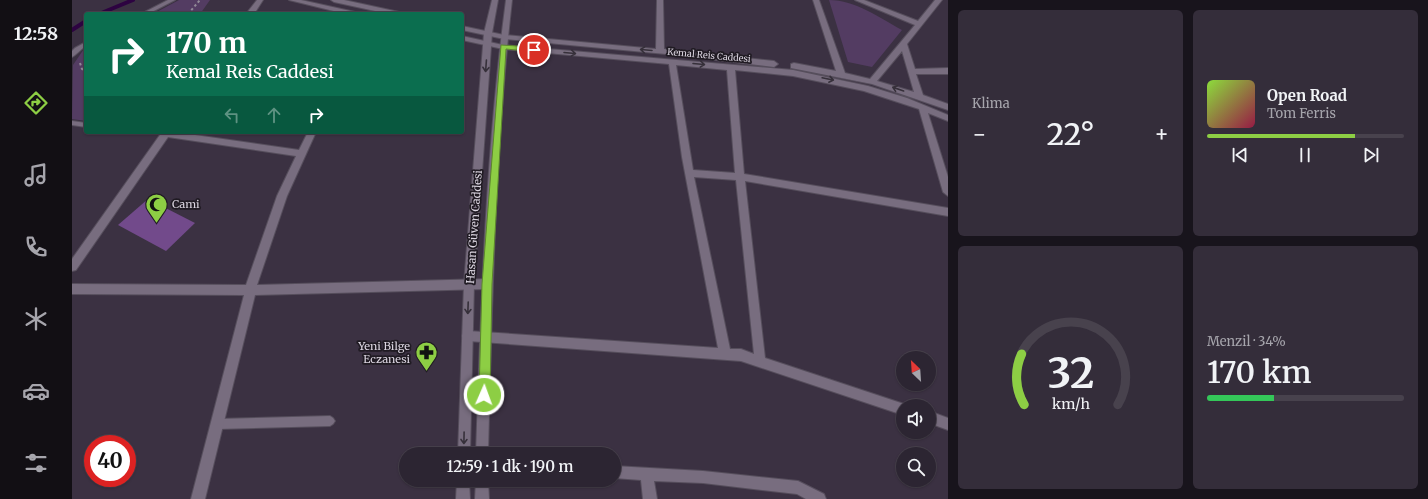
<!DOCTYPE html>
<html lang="tr">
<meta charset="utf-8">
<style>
:root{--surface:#2c2532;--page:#342d3a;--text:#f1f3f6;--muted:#a6a5ac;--line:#48424d;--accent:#8dce44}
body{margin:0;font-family:Merriweather,serif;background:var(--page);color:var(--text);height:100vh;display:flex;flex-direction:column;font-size:15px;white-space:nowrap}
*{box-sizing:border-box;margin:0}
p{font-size:13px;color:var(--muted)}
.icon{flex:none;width:22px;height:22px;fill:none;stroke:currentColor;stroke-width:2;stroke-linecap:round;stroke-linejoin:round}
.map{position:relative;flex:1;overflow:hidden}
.side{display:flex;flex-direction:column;gap:10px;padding:10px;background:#18141c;width:480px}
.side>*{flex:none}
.hud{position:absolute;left:12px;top:12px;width:380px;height:122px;border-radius:4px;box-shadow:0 1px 3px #0004,0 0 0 1px var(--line);background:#0b6e4f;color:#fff;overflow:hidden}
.needle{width:26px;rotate:335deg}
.controls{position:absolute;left:824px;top:351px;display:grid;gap:8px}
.controls a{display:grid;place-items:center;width:40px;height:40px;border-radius:50%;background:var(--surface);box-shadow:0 1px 3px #0004,0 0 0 1px var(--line);font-size:20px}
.speed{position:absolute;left:12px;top:435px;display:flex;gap:8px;font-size:20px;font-weight:700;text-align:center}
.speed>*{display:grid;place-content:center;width:52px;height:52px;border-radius:50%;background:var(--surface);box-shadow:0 1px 3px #0004,0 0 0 1px var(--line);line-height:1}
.speed .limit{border:6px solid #d22;background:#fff;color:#111}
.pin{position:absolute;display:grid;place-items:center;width:34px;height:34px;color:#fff;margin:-17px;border:2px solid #fff;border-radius:50%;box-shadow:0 1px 4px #0007}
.me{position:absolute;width:44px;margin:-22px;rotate:2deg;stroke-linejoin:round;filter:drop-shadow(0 0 3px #0008)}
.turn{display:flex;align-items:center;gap:14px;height:84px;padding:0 16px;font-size:18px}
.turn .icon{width:52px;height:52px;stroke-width:2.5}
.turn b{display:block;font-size:28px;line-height:34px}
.lanes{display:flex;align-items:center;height:38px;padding:0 16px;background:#0003;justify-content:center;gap:20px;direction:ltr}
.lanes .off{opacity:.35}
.big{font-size:30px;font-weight:600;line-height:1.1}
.side .tile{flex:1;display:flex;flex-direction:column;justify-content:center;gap:6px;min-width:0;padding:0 14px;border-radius:6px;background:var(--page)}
.side .dial{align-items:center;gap:0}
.dial svg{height:104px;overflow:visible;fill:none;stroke:var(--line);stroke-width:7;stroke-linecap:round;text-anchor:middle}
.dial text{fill:var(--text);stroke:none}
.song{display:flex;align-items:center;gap:12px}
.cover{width:48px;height:48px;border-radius:6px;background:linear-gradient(135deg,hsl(90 70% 55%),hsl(340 70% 35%))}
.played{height:4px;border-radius:2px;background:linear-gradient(90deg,var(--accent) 75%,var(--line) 75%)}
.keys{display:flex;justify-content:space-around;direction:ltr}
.heat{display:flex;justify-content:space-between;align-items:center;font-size:22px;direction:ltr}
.charge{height:6px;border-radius:3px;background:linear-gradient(90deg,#34c759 34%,var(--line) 0)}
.side .tiles{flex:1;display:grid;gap:10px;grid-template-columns:repeat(2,1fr)}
.trip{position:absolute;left:327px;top:447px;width:222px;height:40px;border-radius:20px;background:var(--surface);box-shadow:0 1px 3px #0004,0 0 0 1px var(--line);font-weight:600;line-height:40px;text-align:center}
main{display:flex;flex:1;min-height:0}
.menu{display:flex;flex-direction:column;width:72px;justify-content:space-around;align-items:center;background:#120f14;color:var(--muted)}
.menu .icon{width:28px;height:28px}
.menu .current{color:var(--accent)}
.menu b{font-size:18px;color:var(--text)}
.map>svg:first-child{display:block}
.green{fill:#533c62}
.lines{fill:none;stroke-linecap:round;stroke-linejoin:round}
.stream{stroke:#2d0341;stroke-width:4}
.building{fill:#724a8b}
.service-casing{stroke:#564e5c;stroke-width:2}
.minor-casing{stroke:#564e5c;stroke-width:2}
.tertiary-casing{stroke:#564e5c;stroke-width:2}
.path{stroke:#918997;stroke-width:2;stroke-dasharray:2.5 2.5;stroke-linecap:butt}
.service{fill:#786d7f;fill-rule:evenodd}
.minor{fill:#786d7f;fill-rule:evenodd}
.tertiary{fill:#786d7f;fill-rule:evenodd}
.oneway{stroke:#36303a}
.route{fill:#8dce44;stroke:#5c862c}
.labels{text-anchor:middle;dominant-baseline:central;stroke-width:3.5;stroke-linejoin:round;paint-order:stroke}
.far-street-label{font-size:9px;fill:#dbd5e0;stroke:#201b23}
.poi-label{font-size:11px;fill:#dbd5e0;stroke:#201b23;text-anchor:start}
.street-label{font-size:11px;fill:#dbd5e0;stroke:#201b23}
</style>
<main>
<nav class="menu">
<b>12:58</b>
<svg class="icon current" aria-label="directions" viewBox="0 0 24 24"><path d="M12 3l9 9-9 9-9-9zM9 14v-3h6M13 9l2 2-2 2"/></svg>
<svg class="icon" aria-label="music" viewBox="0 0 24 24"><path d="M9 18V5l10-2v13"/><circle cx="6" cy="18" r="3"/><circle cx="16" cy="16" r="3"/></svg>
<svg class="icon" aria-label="phone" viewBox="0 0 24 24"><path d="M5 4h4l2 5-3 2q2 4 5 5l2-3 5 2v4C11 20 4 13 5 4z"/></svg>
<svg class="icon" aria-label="climate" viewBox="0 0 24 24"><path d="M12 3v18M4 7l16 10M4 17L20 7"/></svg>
<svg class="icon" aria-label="car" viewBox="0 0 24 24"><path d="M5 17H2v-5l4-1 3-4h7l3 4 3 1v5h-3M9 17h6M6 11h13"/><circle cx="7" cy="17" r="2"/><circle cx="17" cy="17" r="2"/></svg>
<svg class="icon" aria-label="filters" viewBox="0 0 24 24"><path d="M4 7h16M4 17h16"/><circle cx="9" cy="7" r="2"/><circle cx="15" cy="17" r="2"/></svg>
</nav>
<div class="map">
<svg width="876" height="499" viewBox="0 0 876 499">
<rect width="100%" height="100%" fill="#3b3142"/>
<path class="green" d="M107,0h31l-10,14h-47z
M757,0c26,0 51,18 73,30l-30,37 -24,-5z
M14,46v75l-14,-2 1,-54z"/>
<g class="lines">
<path class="stream" d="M27,14l34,-14
M0,30l14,-9"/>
</g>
<path class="building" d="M76,199l47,24 -29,28 -48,-26z"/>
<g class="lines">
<defs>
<path id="service" d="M96,0h7l-27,14h-7z
M14,42v4c-5,3 -11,10 -14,11v-6l3,-3z
M0,121l14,2v4l-14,-2z
M258,416l3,2 2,3 -2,3 -3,2 -113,3 -3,-2 -2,-3 2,-3 3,-2z"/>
<path id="minor" d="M185,0h6l-9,14h-8z
M217,0h12l54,12 4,2h-13z
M259,0h13l55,12 4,2h-14l-55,-12z
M585,0h6l1,49 110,12 4,3 -4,3 -108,-13 -162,-15 -42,-9v-4l42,9 152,14z
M741,0h6l26,73 25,6 45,-54 -60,-25h9l54,21 17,-21h7l-35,44 8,25 33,-1v6h-32l7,21 25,9v6l-76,-26 -81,-16v-4l3,-1 42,8zM830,51l12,41 -37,-11z
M390,36l41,9 290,25 75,16 39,12 41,17v6l-20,-8 20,64v19l-5,-4 -24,-83 -55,-18 -71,-15 -58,-6 9,104 204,34v8l-203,-35 20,177 142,47 1,1h-5v9l-162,-54 -273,-20 -4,-1 -2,-4 2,-4 4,-1 250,17 -36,-191 -13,-93 -166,-15 -41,-9zM604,65l51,5 8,103 -42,-3zM622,177l42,3 18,174 -13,-5h-11z
M90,132h12l125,18 9,-18h8l-29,64 -30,89 230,-6 4,2 1,3 -1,3 -4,2 -232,6 -50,204h-14l53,-204 -172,-1v-10l174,1 31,-89 19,-40 -128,-19 -92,133 -4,1v-12z
M857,411l19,7v12l-19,-7z
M542,466l89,5 95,10 26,13 2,5h-20l-9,-5 -94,-11 -49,-2 3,18h-14l-2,-19 -27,-2z"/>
<path id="tertiary" d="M420,0h6l-6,33 -18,251 -4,170h-12l6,-170 20,-251z
M434,0h6c-17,150 -20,303 -24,454h-12c5,-151 10,-304 30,-454z
M385,480h12l1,19h-14z
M404,480h12l1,19h-14z"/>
</defs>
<use href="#service" class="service-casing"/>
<use href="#minor" class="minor-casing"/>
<use href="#tertiary" class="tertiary-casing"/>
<path class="path" d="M116,14l12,-14
M8,63l2,6 4,2"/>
<use href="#service" class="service"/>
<use href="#minor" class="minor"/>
<use href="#tertiary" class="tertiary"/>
</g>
<defs><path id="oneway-shaft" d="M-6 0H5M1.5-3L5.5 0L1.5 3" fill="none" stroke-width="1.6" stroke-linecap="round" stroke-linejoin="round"/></defs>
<g class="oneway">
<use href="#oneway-shaft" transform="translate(574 50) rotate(-175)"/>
<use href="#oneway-shaft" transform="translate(498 53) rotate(5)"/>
<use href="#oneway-shaft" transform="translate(627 64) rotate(5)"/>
<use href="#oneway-shaft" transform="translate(414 66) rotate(94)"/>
<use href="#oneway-shaft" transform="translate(756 79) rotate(12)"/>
<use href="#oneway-shaft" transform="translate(826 89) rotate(-161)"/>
<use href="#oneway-shaft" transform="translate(396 308) rotate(92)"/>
<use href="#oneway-shaft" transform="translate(392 438) rotate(91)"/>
</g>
<path class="route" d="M429,45l33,2 3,3 -3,2 -28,-3 -14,235 -2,111 -2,4 -4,2 -4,-2 -1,-4 3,-111z"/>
<defs>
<symbol id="mosque-pin" viewBox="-11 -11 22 30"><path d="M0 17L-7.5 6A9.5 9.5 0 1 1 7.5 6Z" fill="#8dce44" stroke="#201b23"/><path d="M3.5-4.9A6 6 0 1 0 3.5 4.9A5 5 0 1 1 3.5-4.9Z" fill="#111"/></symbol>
<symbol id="pharmacy-pin" viewBox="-11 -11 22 30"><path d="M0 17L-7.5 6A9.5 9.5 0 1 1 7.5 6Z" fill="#8dce44" stroke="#201b23"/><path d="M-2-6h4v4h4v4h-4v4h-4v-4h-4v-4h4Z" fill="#111"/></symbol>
</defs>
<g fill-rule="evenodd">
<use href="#mosque-pin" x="72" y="192" width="25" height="34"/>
<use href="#pharmacy-pin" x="342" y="340" width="25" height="34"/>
</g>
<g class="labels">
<g class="far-street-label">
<text transform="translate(637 55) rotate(5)">Kemal Reis Caddesi</text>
</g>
<g class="poi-label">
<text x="100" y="204">Cami</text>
<text x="338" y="346" text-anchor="end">Yeni Bilge<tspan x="338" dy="13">Eczanesi</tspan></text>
</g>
<g class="street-label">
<text transform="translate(402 227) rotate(-86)">Hasan Güven Caddesi</text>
</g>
</g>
</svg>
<div class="controls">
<a><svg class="needle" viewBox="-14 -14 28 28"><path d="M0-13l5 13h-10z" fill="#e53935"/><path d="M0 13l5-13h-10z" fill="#a6a5ac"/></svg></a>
<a><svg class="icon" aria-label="sound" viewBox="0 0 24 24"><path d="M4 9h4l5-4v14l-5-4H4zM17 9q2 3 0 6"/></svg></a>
<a><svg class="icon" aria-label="search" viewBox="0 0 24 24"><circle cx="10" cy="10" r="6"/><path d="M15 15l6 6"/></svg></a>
</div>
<div class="speed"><div class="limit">40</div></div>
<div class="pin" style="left:462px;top:50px;background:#d93025"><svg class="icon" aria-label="arrive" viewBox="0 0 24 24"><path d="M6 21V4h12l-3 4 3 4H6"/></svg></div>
<svg class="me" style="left:412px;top:395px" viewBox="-20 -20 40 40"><circle r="17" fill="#8dce44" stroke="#fff" stroke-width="3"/><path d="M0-11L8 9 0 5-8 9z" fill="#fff"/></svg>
<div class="trip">12:59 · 1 dk · 190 m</div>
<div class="hud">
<div class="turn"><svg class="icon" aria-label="right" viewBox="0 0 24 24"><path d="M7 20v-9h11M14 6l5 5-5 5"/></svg><div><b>170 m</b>Kemal Reis Caddesi</div></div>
<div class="lanes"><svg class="icon off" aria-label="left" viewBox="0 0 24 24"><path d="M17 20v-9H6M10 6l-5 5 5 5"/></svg><svg class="icon off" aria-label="ahead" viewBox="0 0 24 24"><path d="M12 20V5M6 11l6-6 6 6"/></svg><svg class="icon" aria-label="right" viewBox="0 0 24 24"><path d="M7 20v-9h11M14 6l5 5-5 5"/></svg></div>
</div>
</div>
<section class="side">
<div class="tiles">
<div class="tile"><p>Klima</p>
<div class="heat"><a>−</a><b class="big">22°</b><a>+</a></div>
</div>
<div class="tile">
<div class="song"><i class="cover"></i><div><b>Open Road</b><p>Tom Ferris</p></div></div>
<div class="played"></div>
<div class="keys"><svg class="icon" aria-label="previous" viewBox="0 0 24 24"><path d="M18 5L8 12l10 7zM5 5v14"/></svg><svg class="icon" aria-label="pause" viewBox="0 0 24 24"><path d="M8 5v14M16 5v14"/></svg><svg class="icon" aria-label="next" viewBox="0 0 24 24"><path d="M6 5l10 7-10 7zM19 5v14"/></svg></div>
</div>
<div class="tile dial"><svg viewBox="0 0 100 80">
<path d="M14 69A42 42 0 1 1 86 69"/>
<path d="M14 69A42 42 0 0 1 12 30" stroke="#8dce44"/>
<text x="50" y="56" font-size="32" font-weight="700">32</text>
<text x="50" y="72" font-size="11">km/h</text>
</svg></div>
<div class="tile"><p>Menzil · 34%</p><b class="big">170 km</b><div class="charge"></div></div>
</div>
</section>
</main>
